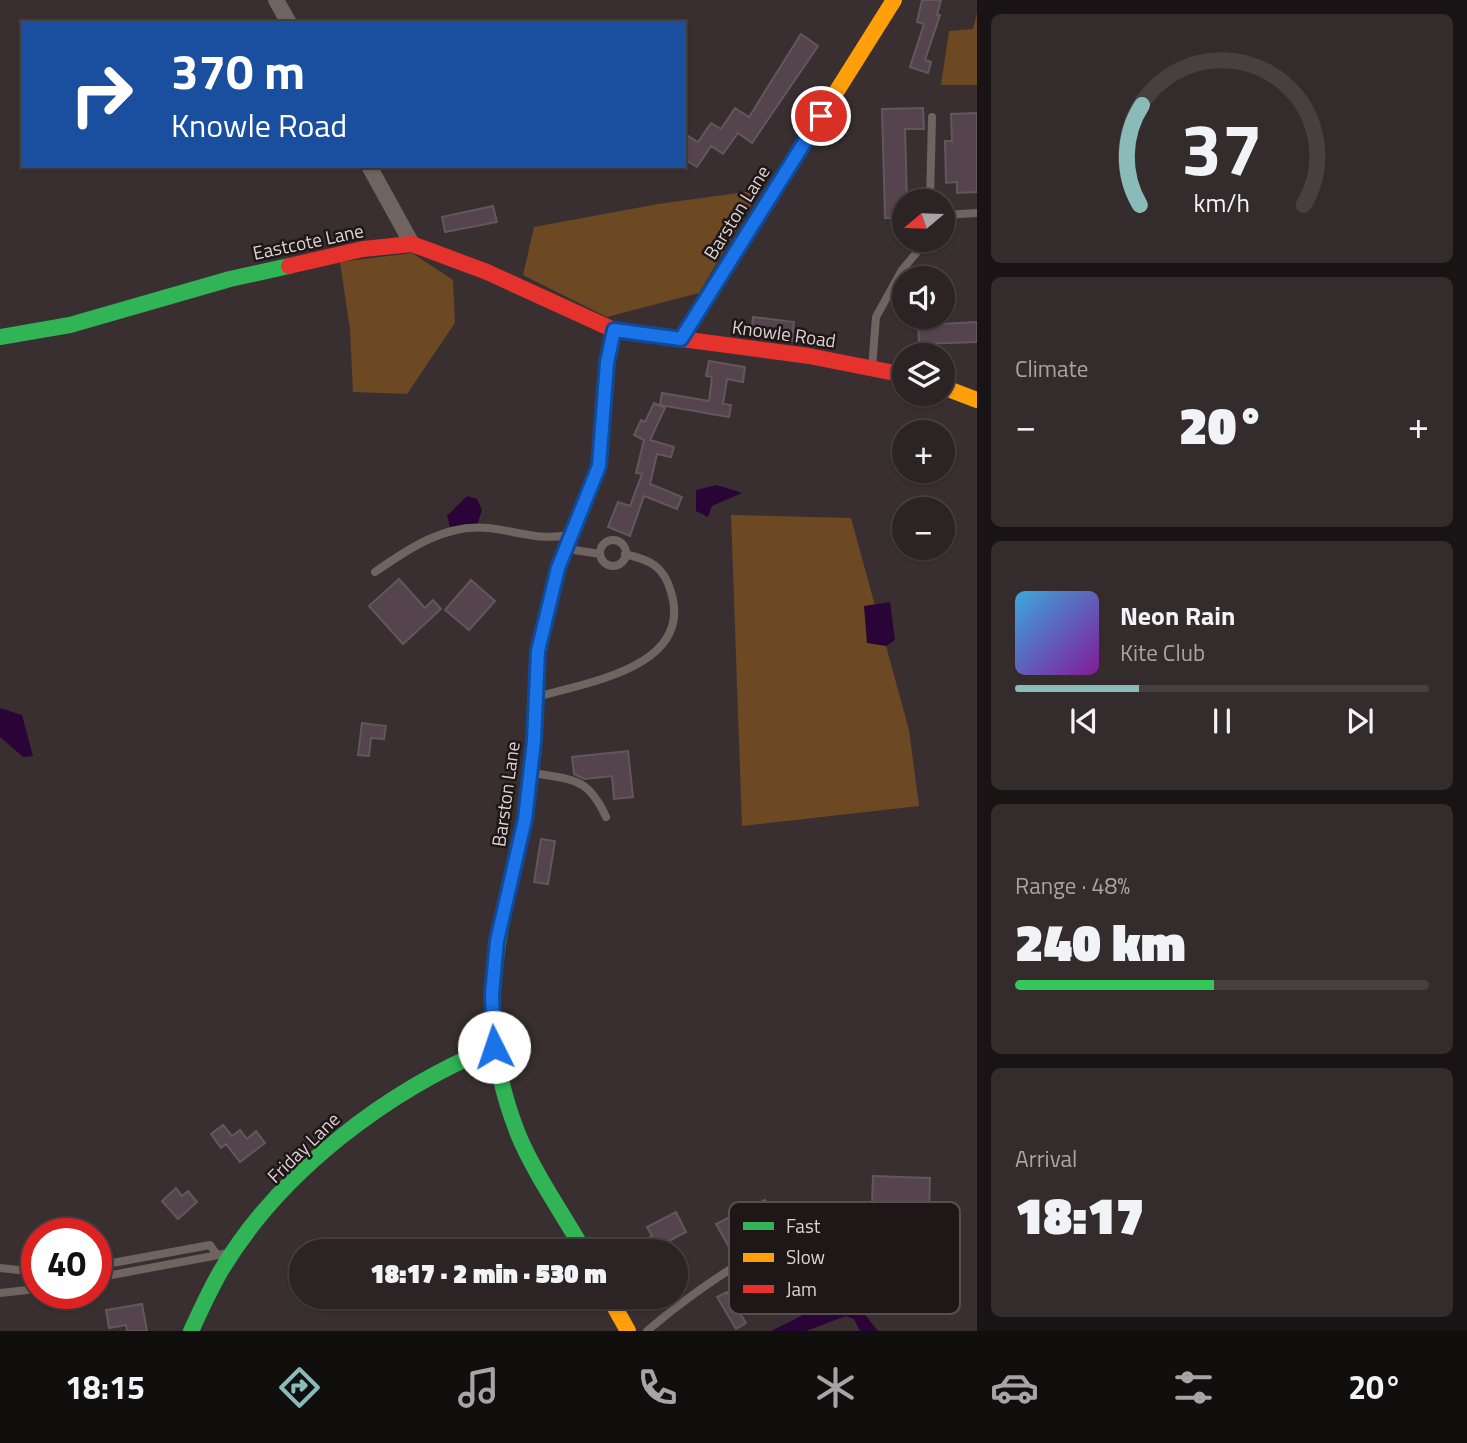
<!DOCTYPE html>
<meta charset="utf-8">
<style>
:root{--surface:#2b2324;--page:#332b2c;--text:#f1f3f6;--muted:#a6a4a6;--line:#474041;--accent:#8bbbb9}
body{margin:0;font-family:"Titillium Web",sans-serif;background:var(--page);color:var(--text);height:100vh;display:flex;flex-direction:column;font-size:26px;white-space:nowrap}
*{box-sizing:border-box;margin:0}
p{font-size:23px;color:var(--muted)}
.icon{flex:none;width:38px;height:38px;fill:none;stroke:currentColor;stroke-width:2;stroke-linecap:round;stroke-linejoin:round}
.map{position:relative;flex:1;overflow:hidden}
.drawer{display:flex;flex-direction:column;gap:14px;padding:14px;background:#181314;width:490px}
.drawer>*{flex:none}
.banner{position:absolute;left:21px;top:21px;width:665px;height:147px;border-radius:0px;box-shadow:0 2px 5px #0004,0 0 0 2px var(--line);background:#1a4fa0;color:#fff;overflow:hidden}
.needle{width:46px;rotate:251deg}
.controls{position:absolute;left:892px;top:189px;display:grid;gap:14px}
.controls a{display:grid;place-items:center;width:63px;height:63px;border-radius:50%;background:var(--surface);box-shadow:0 2px 5px #0004,0 0 0 2px var(--line);font-size:35px}
.speed{position:absolute;left:21px;top:1218px;display:flex;gap:14px;font-size:35px;font-weight:700;text-align:center}
.speed>*{display:grid;place-content:center;width:91px;height:91px;border-radius:50%;background:var(--surface);box-shadow:0 2px 5px #0004,0 0 0 2px var(--line);line-height:1}
.speed .limit{border:10px solid #d22;background:#fff;color:#111}
.pin{position:absolute;display:grid;place-items:center;width:60px;height:60px;color:#fff;margin:-30px;border:4px solid #fff;border-radius:50%;box-shadow:0 2px 7px #0007}
.me{position:absolute;width:77px;margin:-38px;rotate:356deg;stroke-linejoin:round;filter:drop-shadow(0 0 5px #0008)}
.turn{display:flex;align-items:center;gap:24px;height:147px;padding:0 35px;font-size:32px}
.turn .icon{width:91px;height:91px;stroke-width:2.5}
.turn b{display:block;font-size:49px;line-height:60px}
.big{font-size:52px;font-weight:800;line-height:1.1}
.drawer .widget{flex:1;display:flex;flex-direction:column;justify-content:center;gap:10px;min-width:0;padding:0 24px;border-radius:10px;background:var(--page)}
.drawer .dial{align-items:center;gap:0}
.dial svg{height:182px;overflow:visible;fill:none;stroke:var(--line);stroke-width:7;stroke-linecap:round;text-anchor:middle}
.dial text{fill:var(--text);stroke:none}
.song{display:flex;align-items:center;gap:21px}
.cover{width:84px;height:84px;border-radius:10px;background:linear-gradient(135deg,hsl(200 70% 55%),hsl(290 70% 35%))}
.played{height:7px;border-radius:4px;background:linear-gradient(90deg,var(--accent) 30%,var(--line) 30%)}
.keys{display:flex;justify-content:space-around;direction:ltr}
.heat{display:flex;justify-content:space-between;align-items:center;font-size:38px;direction:ltr}
.charge{height:10px;border-radius:5px;background:linear-gradient(90deg,#34c759 48%,var(--line) 0)}
.trip{position:absolute;left:289px;top:1239px;width:399px;height:70px;border-radius:35px;background:var(--surface);box-shadow:0 2px 5px #0004,0 0 0 2px var(--line);font-weight:800;line-height:70px;text-align:center}
.menu{display:flex;height:112px;justify-content:space-around;align-items:center;background:#110e0e;color:var(--muted)}
.menu .icon{width:49px;height:49px}
.menu .active{color:var(--accent)}
.menu b{font-size:32px;color:var(--text)}
main{display:flex;flex:1;min-height:0}
.map>svg:first-child{display:block}
.green{fill:#6c4823}
.water{fill:#2a0436}
.building{fill:#55444d;stroke:#60585b;stroke-width:2}
.lines{fill:none;stroke-linecap:round;stroke-linejoin:round}
.lane{stroke:#6f6460;stroke-width:8}
.street{stroke:#6f6460;stroke-width:16}
.fast{stroke:#30b455;stroke-width:16}
.slow{stroke:#ff9f0a;stroke-width:16}
.jam{stroke:#e5322d;stroke-width:16}
.route-casing{stroke:#114b97;stroke-width:18}
.route{stroke:#1a73e8;stroke-width:12}
.labels{text-anchor:middle;dominant-baseline:central;stroke-width:5;stroke-linejoin:round;paint-order:stroke}
.street-label{font-size:19px;fill:#ddd1d2;stroke:#1e1617}
.key{fill:#1e1617;stroke:#574e4f;stroke-width:2}
.key-label{font-size:19px;fill:#ddd1d2}
</style>
<main>
<div class="map">
<svg width="977" height="1331" viewBox="0 0 977 1331">
<rect width="100%" height="100%" fill="#392f30"/>
<path class="green" d="M977,13v72h-36l8,-54 24,-2z
M760,190l-61,103 -92,24 -84,-42 11,-48 124,-23z
M412,253l41,27 2,43 -48,71 -54,-2 -3,-62 -10,-68z
M731,515l120,3 58,212 10,76 -177,20z"/>
<path class="water" d="M717,485l25,8 -30,13 -4,11 -12,-6v-21z
M467,496l10,3 5,11 -5,15 -27,2 -3,-11z
M890,602l5,38 -9,6 -19,-3 -3,-37z
M0,708l22,7 11,41 -10,1 -23,-20z
M843,1303l14,2 21,26h-18l-6,-12 -8,-3 -40,15h-35l36,-18z"/>
<path class="building" d="M922,0h19l-4,15h3l-15,45 6,2 -3,11 -18,-6 14,-43 -7,-2z
M801,34l17,12 -66,97 -14,-10 -15,21 -12,-8 -14,21 -13,-8v-16l4,-7 10,6 13,-19 10,6 14,-21 14,9z
M923,108l1,21h-19l2,72h-2v17h-20l-3,-109z
M977,113v79l-20,1v-11l-11,1 -1,-42h7l-1,-27z
M493,206l4,16 -52,10 -3,-15z
M753,317l41,5 -2,19 -41,-6z
M918,317h22l1,7 36,-2v20l-58,2z
M709,361l36,6 -2,15 -16,-3 -4,25 8,1 -2,12 -69,-12 2,-12 47,8 3,-24 -6,-1z
M654,403l11,5 -15,32 24,7 -3,10 -14,-3 -7,30 32,13 -5,12 -33,-13 -14,40 -22,-9 10,-25 12,4 12,-32 -6,-1 8,-33 -10,-5 7,-15 4,2z
M399,579l26,29 8,-8 8,9 -38,35 -34,-38z
M471,580l24,21 -26,29 -24,-20z
M362,723l24,3 -2,13 -13,-1 -2,18 -11,-1z
M628,751l5,46 -19,2 -2,-23 -28,3 -10,-5 -2,-17z
M541,839l14,2 -7,43 -14,-2z
M223,1125l9,11 8,-6 7,9 9,-8 9,12 -25,19 -14,-18 -5,4 -10,-14z
M873,1176l57,2 -1,30 -57,-3z
M176,1188l6,8 6,-5 9,11 -19,17 -16,-18z
M765,1200l16,32 -46,26 -19,-34z
M676,1212l10,20 -36,19h-7l-4,-8 13,-7 -5,-9z
M727,1292l19,31 -10,6 -19,-32z
M142,1304l5,27h-20l-1,-6 -17,3 -3,-18z"/>
<g class="lines">
<path class="lane" d="M930,201l2,-84
M943,215l34,-2
M872,368l4,-51 26,-47 25,-30
M600 553a13 13 0 1 1 26 0a13 13 0 1 1-26 0Z
M568,549l32,5
M375,572c33,-23 71,-49 113,-44 28,3 52,13 80,7
M537,697c51,-15 157,-30 134,-105 -7,-26 -21,-32 -46,-38
M533,773c40,7 55,4 73,44
M96,1266l114,-21 7,10
M0,1268l37,4
M96,1278l133,-25
M0,1293l37,-4
M647,1331c43,-37 88,-67 138,-94h6l28,11 12,-2 54,-24 30,-2 41,-9"/>
<path class="street" d="M276,0l13,23
M369,166l43,78"/>
<path class="fast" d="M0,337l70,-12 160,-46 59,-13
M603,417l4,-54 7,-33
M509,888c-21,91 -26,157 9,246 15,37 46,82 66,117
M191,1331c10,-21 19,-42 31,-62 59,-98 166,-179 271,-222"/>
<path class="slow" d="M681,339l213,-339
M943,387l34,13
M609,1297l19,34"/>
<path class="jam" d="M289,266l74,-17 49,-5 75,28 127,58 195,26 96,19
M509,888l16,-69 9,-78 4,-90 20,-83 41,-102 4,-49"/>
</g>
<g class="lines">
<defs>
<path id="route" d="M494,1047l-2,-53 5,-53 28,-122 9,-78 4,-90 20,-83 41,-102 8,-103 7,-33 67,9 140,-223"/>
</defs>
<use href="#route" class="route-casing"/>
<use href="#route" class="route"/>
</g>
<g class="labels">
<g class="street-label">
<text transform="translate(736 212) rotate(-58)">Barston Lane</text>
<text transform="translate(308 241) rotate(-12)">Eastcote Lane</text>
<text transform="translate(784 333) rotate(8)">Knowle Road</text>
<text transform="translate(505 794) rotate(-82)">Barston Lane</text>
<text transform="translate(303 1147) rotate(-44)">Friday Lane</text>
</g>
</g>
<rect x="729" y="1202" width="231" height="112" rx="10" class="key"/>
<rect x="743" y="1222" width="31" height="8" fill="#30b455"/>
<rect x="743" y="1253" width="31" height="9" fill="#ff9f0a"/>
<rect x="743" y="1285" width="31" height="8" fill="#e5322d"/>
<g class="key-label">
<text x="786" y="1233">Fast</text>
<text x="786" y="1264">Slow</text>
<text x="786" y="1296">Jam</text>
</g>
</svg>
<div class="controls">
<a><svg class="needle" viewBox="-14 -14 28 28"><path d="M0-13l5 13h-10z" fill="#e53935"/><path d="M0 13l5-13h-10z" fill="#a6a4a6"/></svg></a>
<a><svg class="icon" aria-label="sound" viewBox="0 0 24 24"><path d="M4 9h4l5-4v14l-5-4H4zM17 9q2 3 0 6"/></svg></a>
<a><svg class="icon" aria-label="layers" viewBox="0 0 24 24"><path d="M12 4l9 5-9 5-9-5zM3 14l9 5 9-5"/></svg></a>
<a>+</a>
<a>−</a>
</div>
<div class="speed"><div class="limit">40</div></div>
<div class="pin" style="left:821px;top:116px;background:#d93025"><svg class="icon" aria-label="arrive" viewBox="0 0 24 24"><path d="M6 21V4h12l-3 4 3 4H6"/></svg></div>
<svg class="me" style="left:494px;top:1047px" viewBox="-20 -20 40 40"><circle r="19" fill="#fff"/><path d="M0-13L10 11 0 6-10 11z" fill="#1a73e8"/></svg>
<div class="trip">18:17 · 2 min · 530 m</div>
<div class="banner">
<div class="turn"><svg class="icon" aria-label="right" viewBox="0 0 24 24"><path d="M7 20v-9h11M14 6l5 5-5 5"/></svg><div><b>370 m</b>Knowle Road</div></div>
</div>
</div>
<section class="drawer">
<div class="widget dial"><svg viewBox="0 0 100 80">
<path d="M14 69A42 42 0 1 1 86 69"/>
<path d="M14 69A42 42 0 0 1 15 25" stroke="#8bbbb9"/>
<text x="50" y="56" font-size="32" font-weight="700">37</text>
<text x="50" y="72" font-size="11">km/h</text>
</svg></div>
<div class="widget"><p>Climate</p>
<div class="heat"><a>−</a><b class="big">20°</b><a>+</a></div>
</div>
<div class="widget">
<div class="song"><i class="cover"></i><div><b>Neon Rain</b><p>Kite Club</p></div></div>
<div class="played"></div>
<div class="keys"><svg class="icon" aria-label="previous" viewBox="0 0 24 24"><path d="M18 5L8 12l10 7zM5 5v14"/></svg><svg class="icon" aria-label="pause" viewBox="0 0 24 24"><path d="M8 5v14M16 5v14"/></svg><svg class="icon" aria-label="next" viewBox="0 0 24 24"><path d="M6 5l10 7-10 7zM19 5v14"/></svg></div>
</div>
<div class="widget"><p>Range · 48%</p><b class="big">240 km</b><div class="charge"></div></div>
<div class="widget"><p>Arrival</p><b class="big">18:17</b></div>
</section>
</main>
<nav class="menu">
<b>18:15</b>
<svg class="icon active" aria-label="directions" viewBox="0 0 24 24"><path d="M12 3l9 9-9 9-9-9zM9 14v-3h6M13 9l2 2-2 2"/></svg>
<svg class="icon" aria-label="music" viewBox="0 0 24 24"><path d="M9 18V5l10-2v13"/><circle cx="6" cy="18" r="3"/><circle cx="16" cy="16" r="3"/></svg>
<svg class="icon" aria-label="phone" viewBox="0 0 24 24"><path d="M5 4h4l2 5-3 2q2 4 5 5l2-3 5 2v4C11 20 4 13 5 4z"/></svg>
<svg class="icon" aria-label="climate" viewBox="0 0 24 24"><path d="M12 3v18M4 7l16 10M4 17L20 7"/></svg>
<svg class="icon" aria-label="car" viewBox="0 0 24 24"><path d="M5 17H2v-5l4-1 3-4h7l3 4 3 1v5h-3M9 17h6M6 11h13"/><circle cx="7" cy="17" r="2"/><circle cx="17" cy="17" r="2"/></svg>
<svg class="icon" aria-label="filters" viewBox="0 0 24 24"><path d="M4 7h16M4 17h16"/><circle cx="9" cy="7" r="2"/><circle cx="15" cy="17" r="2"/></svg>
<b>20°</b>
</nav>
